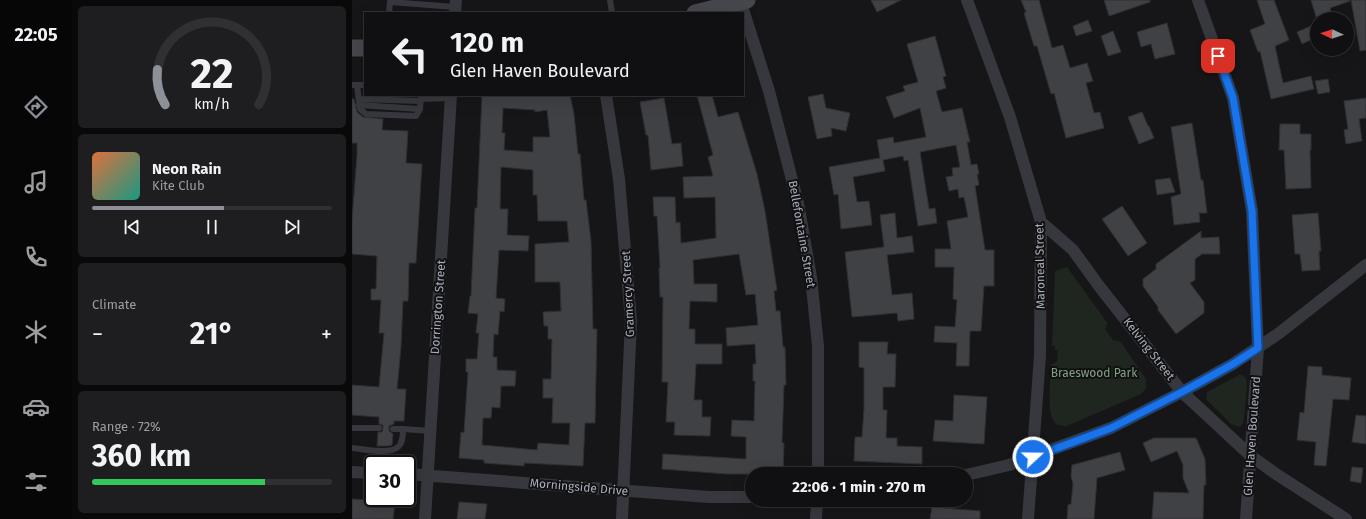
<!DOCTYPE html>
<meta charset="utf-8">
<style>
:root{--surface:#101012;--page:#1e1e20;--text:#f1f3f6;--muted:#9c9d9f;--line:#303032;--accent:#8c9099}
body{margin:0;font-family:"Fira Sans",sans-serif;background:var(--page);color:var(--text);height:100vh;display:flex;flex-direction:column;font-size:15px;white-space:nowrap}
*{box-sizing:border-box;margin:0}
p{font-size:13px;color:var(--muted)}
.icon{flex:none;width:22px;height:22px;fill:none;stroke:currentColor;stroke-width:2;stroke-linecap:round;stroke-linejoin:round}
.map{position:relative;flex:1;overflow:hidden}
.drawer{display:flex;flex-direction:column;gap:6px;padding:6px;background:#09090a;width:280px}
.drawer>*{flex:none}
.top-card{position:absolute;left:12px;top:12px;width:380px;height:84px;border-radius:0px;box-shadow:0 4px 16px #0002,0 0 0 1px var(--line);background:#101012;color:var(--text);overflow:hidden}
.needle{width:26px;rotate:274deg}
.fabs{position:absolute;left:958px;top:12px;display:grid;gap:8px}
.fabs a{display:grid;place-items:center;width:44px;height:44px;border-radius:50%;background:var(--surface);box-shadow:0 4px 16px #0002,0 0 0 1px var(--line);font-size:20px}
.speed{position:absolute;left:12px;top:455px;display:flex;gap:8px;font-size:20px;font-weight:700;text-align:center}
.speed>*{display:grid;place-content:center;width:52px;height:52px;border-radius:50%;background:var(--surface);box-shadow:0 4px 16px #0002,0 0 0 1px var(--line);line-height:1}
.speed .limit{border:2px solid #111;border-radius:6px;background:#fff;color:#111}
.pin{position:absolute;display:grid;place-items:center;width:34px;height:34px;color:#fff;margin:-17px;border-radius:8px;box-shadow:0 2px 6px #0006}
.me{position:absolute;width:44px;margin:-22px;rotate:69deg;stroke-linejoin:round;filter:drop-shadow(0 0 3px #0008)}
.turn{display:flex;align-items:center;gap:14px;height:84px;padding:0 20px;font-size:18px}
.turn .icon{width:52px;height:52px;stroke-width:2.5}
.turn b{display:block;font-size:28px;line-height:34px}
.big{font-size:30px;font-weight:700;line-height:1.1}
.drawer .widget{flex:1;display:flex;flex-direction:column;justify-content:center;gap:6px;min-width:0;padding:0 14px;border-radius:6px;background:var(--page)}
.drawer .dial{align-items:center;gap:0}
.dial svg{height:104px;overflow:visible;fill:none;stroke:var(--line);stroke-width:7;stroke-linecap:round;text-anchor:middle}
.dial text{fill:var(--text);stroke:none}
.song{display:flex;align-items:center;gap:12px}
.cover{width:48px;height:48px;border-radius:6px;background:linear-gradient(135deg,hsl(20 70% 55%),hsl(170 70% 35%))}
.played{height:4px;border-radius:2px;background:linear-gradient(90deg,var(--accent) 55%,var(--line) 55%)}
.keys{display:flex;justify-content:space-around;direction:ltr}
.heat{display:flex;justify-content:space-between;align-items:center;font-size:22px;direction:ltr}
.charge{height:6px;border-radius:3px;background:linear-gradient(90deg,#34c759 72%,var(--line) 0)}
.trip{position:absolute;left:393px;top:467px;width:228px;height:40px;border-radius:20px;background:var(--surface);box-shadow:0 4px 16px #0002,0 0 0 1px var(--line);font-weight:700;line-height:40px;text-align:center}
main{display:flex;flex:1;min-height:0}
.menu{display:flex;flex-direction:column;width:72px;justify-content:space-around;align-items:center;background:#060607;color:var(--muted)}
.menu .icon{width:28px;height:28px}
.menu .active{color:var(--accent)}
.menu b{font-size:18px;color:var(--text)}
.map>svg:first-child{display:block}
.green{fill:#1e261f}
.building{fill:#404145;stroke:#303034;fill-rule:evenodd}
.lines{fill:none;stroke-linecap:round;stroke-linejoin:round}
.service{stroke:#37383d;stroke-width:6}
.minor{stroke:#37383d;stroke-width:12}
.secondary{stroke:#45474d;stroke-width:17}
.route-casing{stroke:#114b97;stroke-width:10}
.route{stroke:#1a73e8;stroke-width:7}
.labels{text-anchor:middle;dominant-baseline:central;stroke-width:4;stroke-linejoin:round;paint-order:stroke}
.street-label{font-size:12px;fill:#a8adb8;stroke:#111113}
.park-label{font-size:12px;fill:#7fa381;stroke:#111113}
</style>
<main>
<nav class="menu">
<b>22:05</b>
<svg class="icon active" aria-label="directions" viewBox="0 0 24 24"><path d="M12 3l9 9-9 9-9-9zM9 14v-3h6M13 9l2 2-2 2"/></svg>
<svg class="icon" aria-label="music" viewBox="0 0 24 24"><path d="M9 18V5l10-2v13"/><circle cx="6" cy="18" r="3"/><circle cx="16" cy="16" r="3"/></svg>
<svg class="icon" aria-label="phone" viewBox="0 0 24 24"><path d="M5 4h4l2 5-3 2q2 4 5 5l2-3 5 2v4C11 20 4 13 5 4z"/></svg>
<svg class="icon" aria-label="climate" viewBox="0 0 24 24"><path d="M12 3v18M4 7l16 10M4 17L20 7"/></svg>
<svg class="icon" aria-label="car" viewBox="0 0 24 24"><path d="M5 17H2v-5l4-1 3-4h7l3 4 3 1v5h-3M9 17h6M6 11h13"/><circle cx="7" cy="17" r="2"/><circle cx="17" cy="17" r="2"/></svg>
<svg class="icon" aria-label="filters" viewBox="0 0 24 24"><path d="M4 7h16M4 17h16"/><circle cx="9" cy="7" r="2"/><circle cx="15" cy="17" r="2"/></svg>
</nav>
<section class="drawer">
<div class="widget dial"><svg viewBox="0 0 100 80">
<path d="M14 69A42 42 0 1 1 86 69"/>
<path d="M14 69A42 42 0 0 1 8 42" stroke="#8c9099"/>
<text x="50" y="56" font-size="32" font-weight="700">22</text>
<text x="50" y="72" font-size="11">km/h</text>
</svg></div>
<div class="widget">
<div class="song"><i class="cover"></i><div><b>Neon Rain</b><p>Kite Club</p></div></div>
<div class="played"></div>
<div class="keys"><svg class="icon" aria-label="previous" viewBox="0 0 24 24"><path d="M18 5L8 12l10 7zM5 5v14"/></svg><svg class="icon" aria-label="pause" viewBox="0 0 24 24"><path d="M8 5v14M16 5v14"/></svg><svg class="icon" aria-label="next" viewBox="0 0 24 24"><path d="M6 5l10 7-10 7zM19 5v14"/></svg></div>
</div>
<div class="widget"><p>Climate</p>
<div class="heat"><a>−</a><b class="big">21°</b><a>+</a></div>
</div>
<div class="widget"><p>Range · 72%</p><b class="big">360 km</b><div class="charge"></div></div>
</section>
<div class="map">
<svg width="1014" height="519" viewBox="0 0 1014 519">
<rect width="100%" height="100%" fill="#161618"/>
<path class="green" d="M715,267l41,57 -3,2 2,2 -2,1 9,12 2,-1 2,2 2,-1 26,38v9l-5,6 -74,32c-4,0 -9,0 -12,-3 -9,-10 -4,-46 -4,-59h3l1,-2h2l1,-12h-3v-4h-3l3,-75z
M887,375h3l4,3 1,7 -3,34 -1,4 -3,4 -9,-3 -25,-25 1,-7z"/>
<path class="building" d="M519,0h30l-24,12z
M669,0h18l13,48 11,-3 7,23 17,-5 6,18 -7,2 8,30 6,-1 4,16 -38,10 -12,-45 -3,1 -14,-48h-3l-10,-33 2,-1z
M752,0h46v2l-41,14z
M905,0h17l15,40 -14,6 8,37 28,-7 3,13 -43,10 -11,-48 -2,1 -8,-22 15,-6z
M959,0h38l1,1 -20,7 1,4 -15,5z
M999,0h15v50l-6,1z
M736,20l4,11 -16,5 -3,-10z
M815,23l8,31 -20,5 -4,-15 -10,3 -4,-15z
M959,26l4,12 -13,6 -5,-12z
M761,31l8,21 -13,4 -7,-20z
M583,36l11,40 -3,1 3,11 -10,3 6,21 20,-4 8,34h-3l4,23 6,-1 2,10h-2l2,11 -4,1 10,64h9v36h-10l-3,45h-11l-1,35h-13l1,-23 -23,-1 1,-16 20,1 2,-27 -4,-1 1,-32h-19v-18h16l-4,-28 21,-4 -4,-20 -5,1 -1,-9 -9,2 -3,-14 7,-1 -1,-8 8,-1 -4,-22 -36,7 9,57 6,-1 2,15 -19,3 -10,-66 -4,1 -1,-5 -20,4 2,11 -32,6 4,25 12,-1 3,24 -31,4 -3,-35 -4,1 -5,-28 51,-9 -3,-18 16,-3 1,6 32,-6 -6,-29 -26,10 -8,-21 19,-6 -2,-5 15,-4 -11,-38z
M976,79l2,13 -12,2 -3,-13z
M471,94l3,14 24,5 -4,18 -15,-3 1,8 -15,3 -9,-42z
M130,95h88l4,19 4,40h2l4,46h2l5,41 2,88h4l-2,94h-10l-2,43 -59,-3v3l-40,-3v-3l-25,-2 2,-26 3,1 4,-61h-2v-13h11l2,-26h-3l2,-19 -10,-1 2,-17h1l4,-88h2zM151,108l32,2v2l12,-2 3,27h-17v15l-29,-2 1,-17h-3zM149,167l32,3v25h4l1,26h29l2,21 -34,2v38h25l1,29 -18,1 1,14h4v13h4l-1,40h-8v19h10l-1,25h18l-1,22 -31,-2 -1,7 -55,-5 1,-27h8l1,-11 8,1 1,-22h14l1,-15 -19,-1v-13h-4l1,-23 4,1 2,-24 4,1 1,-13 -9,-1 3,-48 29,1 1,-15 -22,-1 1,-26h-8z
M345,95h15l6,22 20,-5 19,62 8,37 12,79 -3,1 2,20h4l3,36h2l1,38h-2l-2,58h2l-1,31h-56l-65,-5 1,-15 83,5v-22l-15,-1 1,-16 22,1 1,-40h-2v-17h3l-1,-20 -28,2 -1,-18 32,-3 -3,-31 -9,1 -7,-41 -46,6 1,24h23v18l-27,-1 -1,28h6v15h27v20h-26l-2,36h8v17h9l-1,19 -36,-1 1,-13h-9l2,-40h-6l1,-85h-3l-1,-29h1l-3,-52h-3l-1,-19h22l1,26 4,-1 1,21 35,-5 -1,-41 -31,1 -1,-21 30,-1 -5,-19 5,-2z
M312,98l8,46 9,-1 2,23 -32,4 -3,-35h-2l-6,-33z
M1014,98v20l-7,1 3,22 -16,3 -2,-14 4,-1 -4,-28z
M0,99h2l3,13 6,5 20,2 -1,11 26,1 -2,32 16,1 -6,99h-7l-1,38h-5l-2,46 -4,42h9l-2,32h-10v3l-5,2v5l4,3 -1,11 -4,1h-11l1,-14h4l1,-4v-3l-4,-1v-7l-27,-2v-30l27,2 5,-54h-5l2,-33h-10v-11h5l1,-33 -25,-2v-34l5,-65v-12h-5z
M790,112l6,14h1l5,12 -15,6 -11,-27z
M840,123l9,57h2l4,33h-8l1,9 -26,3 -3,-28 10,-3 -10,-67z
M928,124h20v10h11v16h-1l1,38 -25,1 -2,-39h-5z
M818,178l5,14 -18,3 -2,-15z
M770,206l25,37 -19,13 -26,-37z
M543,213l2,25 15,-2 2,16 -27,3 5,40 20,-2 2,26 -16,2 -1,-8 -45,4 -7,-65 39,-5 -4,-32z
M966,213l3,38h-2l1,19 -18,1 -2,-17h-5l-3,-39z
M849,231v7l18,-1 1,17h-18l-7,5v21l-5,3 14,19v11l-28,21 -18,-24v-3l-15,-21v-7l13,-10v-5z
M507,342h29l-1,12h9l-1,33h-12v23h4l-1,28h11v8l25,1v17l-68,-3 1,-24h7l2,-28v-41l-5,-1z
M956,366l14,1v8l29,3 -2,22 -16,-1 -7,67 -12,-1 2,-23 -19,-2 3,-28 4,1z
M602,395l33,2 -3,47 -51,-3 2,-21 18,1z
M1004,415l10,1v28l-14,-2z
M802,438h42l9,21 1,26h-2l-1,34h-51l2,-27 35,1 -6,-15v-13l-6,-14 -26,11 -8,-19z
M768,452l5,18 -28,8 -3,41h-27l1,-14 3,-1 2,-20 -2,-8 1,-11z
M1000,467l11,1 -2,15 -11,-2z
M0,499l43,3 -2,17h-41z
M107,502l28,2 -2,15h-28z
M580,507l48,4v8h-50z"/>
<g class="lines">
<path class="service" d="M258,0l2,13
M37,13l1,-11 65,5
M0,85h13
M5,85l3,24 6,5 50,2 4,-7 1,-14
M7,99l62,2
M69,99l30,-1
M7,105l61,4
M0,428h27
M41,429h10
M0,448c11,1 38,7 46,-1 5,-4 5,-12 5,-18l27,2"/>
<path class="minor" d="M388,0l29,91 29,112 13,74 7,69v128
M615,0l43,117 31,105 -1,134 -12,163
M846,0l35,98 19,113 6,137 -12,171
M103,13l1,-13
M254,95l13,84 12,142 -9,198
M689,222l32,28 26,36 83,106 69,64 25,18 70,45
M0,472l21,1
M55,474l302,23h43
M614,475l43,-10 102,-37 71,-36 51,-28 45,-30 88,-69
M73,519l26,-424
M464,519l1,-19"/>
<path class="secondary" d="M343,13l52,-13
M0,48h13"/>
</g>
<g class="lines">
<defs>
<path id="route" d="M681,457l78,-29 71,-36 51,-28 25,-16 -6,-137 -19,-113 -15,-42"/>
</defs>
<use href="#route" class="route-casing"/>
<use href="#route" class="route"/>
</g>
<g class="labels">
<g class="street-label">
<text transform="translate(450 234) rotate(80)">Bellefontaine Street</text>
<text transform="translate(688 266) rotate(-91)">Maroneal Street</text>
<text transform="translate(276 294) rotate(-93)">Gramercy Street</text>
<text transform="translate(86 307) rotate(-86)">Dorrington Street</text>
<text transform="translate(797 349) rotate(52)">Kelving Street</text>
<text transform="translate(900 436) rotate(-86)">Glen Haven Boulevard</text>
<text transform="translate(227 487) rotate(5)">Morningside Drive</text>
</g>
<g class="park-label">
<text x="742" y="373">Braeswood Park</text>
</g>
</g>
</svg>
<div class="fabs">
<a><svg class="needle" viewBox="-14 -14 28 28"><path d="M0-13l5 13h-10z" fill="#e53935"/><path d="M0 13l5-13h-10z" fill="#9c9d9f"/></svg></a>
</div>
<div class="speed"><div class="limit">30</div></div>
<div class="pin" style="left:866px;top:56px;background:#d93025"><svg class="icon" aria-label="arrive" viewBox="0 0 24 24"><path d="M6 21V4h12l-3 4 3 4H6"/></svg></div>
<svg class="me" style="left:681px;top:457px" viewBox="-20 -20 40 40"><circle r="17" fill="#1a73e8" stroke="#fff" stroke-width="3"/><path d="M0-11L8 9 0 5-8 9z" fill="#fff"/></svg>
<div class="trip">22:06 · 1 min · 270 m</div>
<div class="top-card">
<div class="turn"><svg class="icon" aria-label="left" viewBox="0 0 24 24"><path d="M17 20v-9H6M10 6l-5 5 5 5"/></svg><div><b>120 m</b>Glen Haven Boulevard</div></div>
</div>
</div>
</main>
